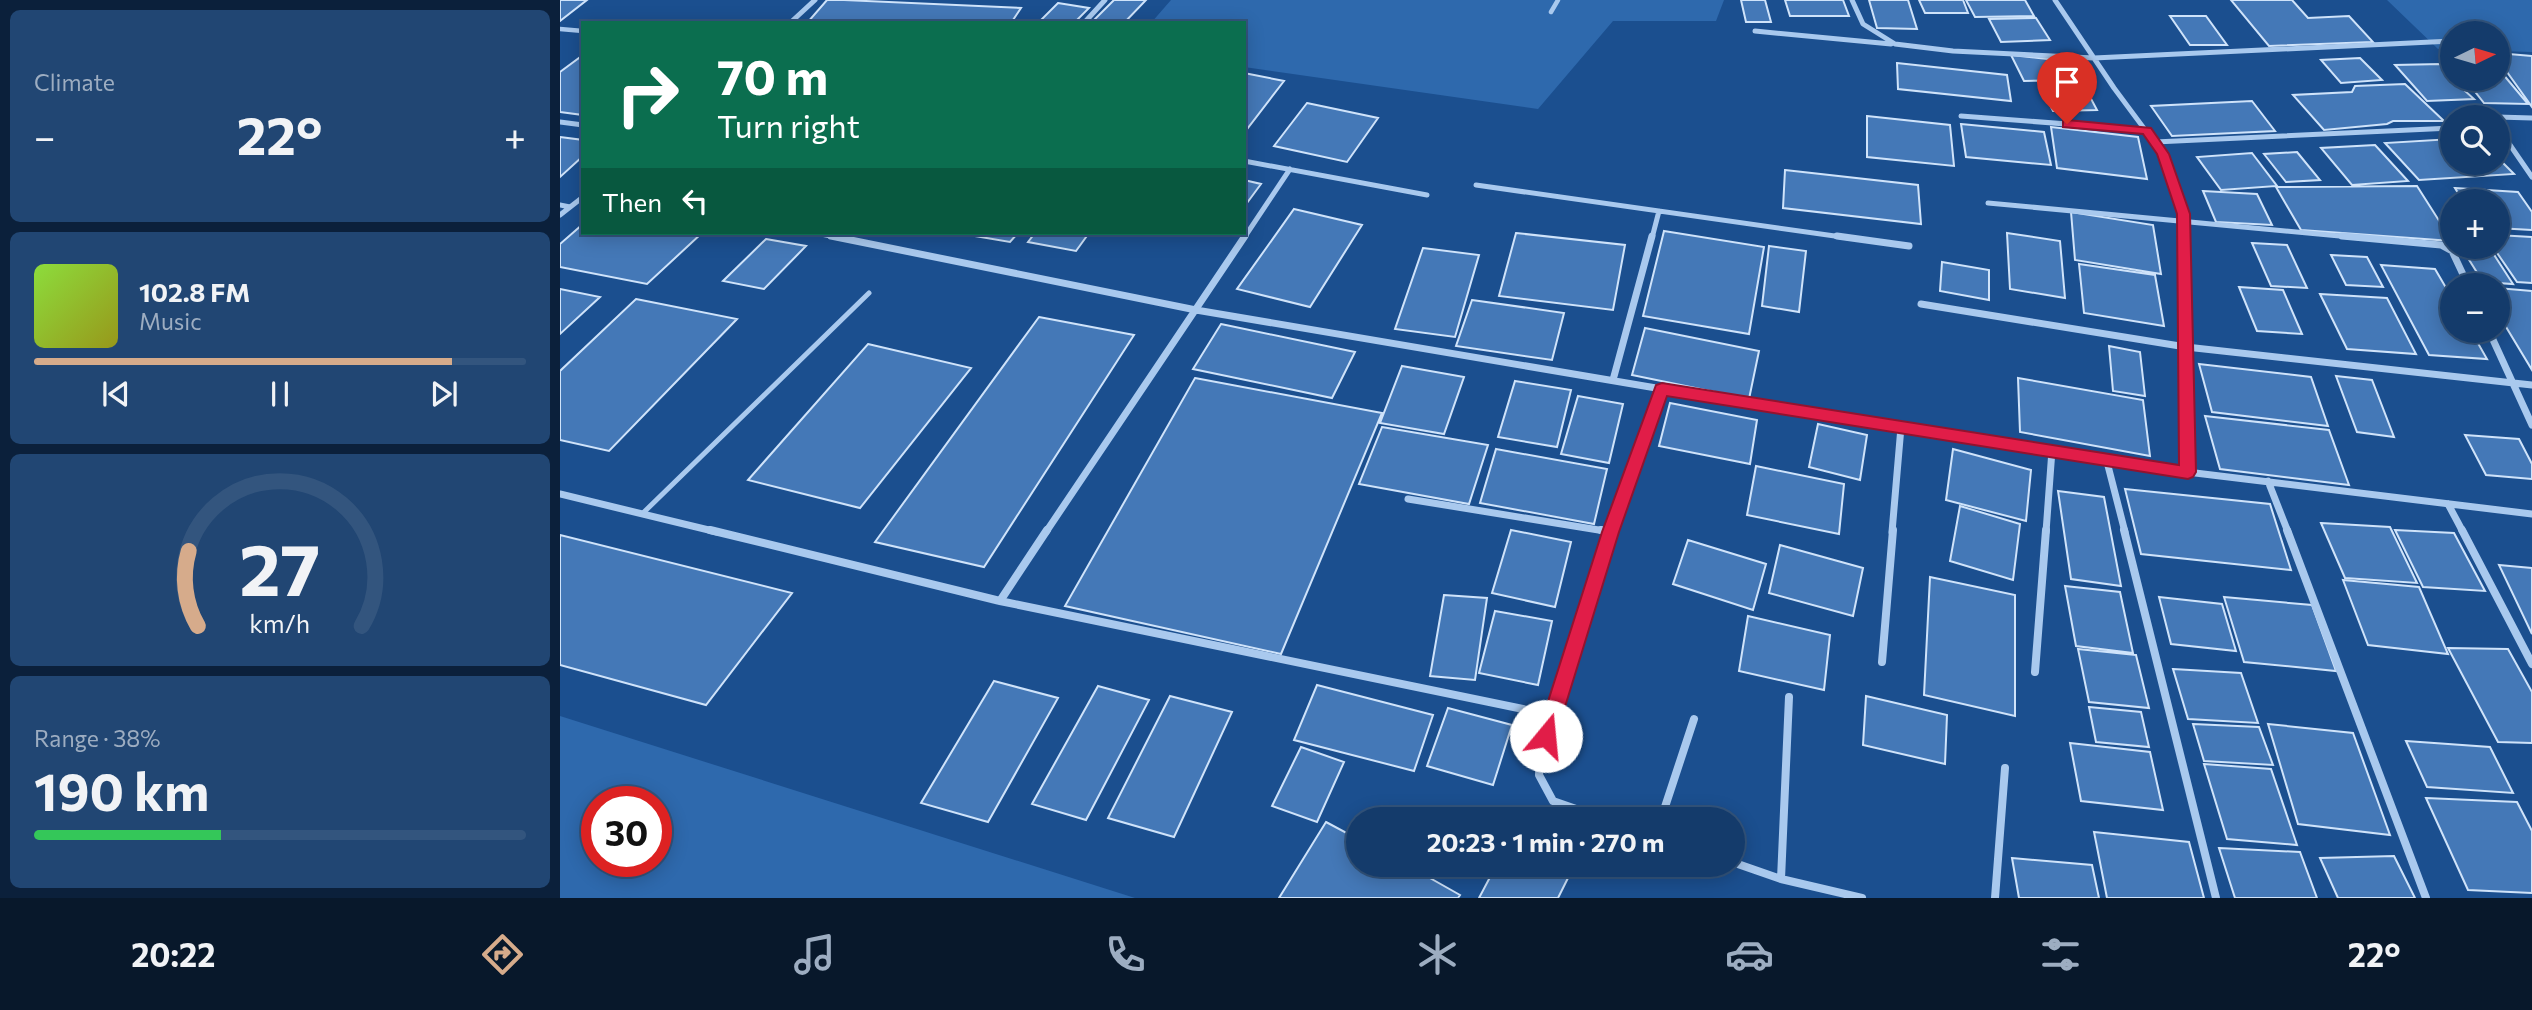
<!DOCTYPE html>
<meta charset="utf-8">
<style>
:root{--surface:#143b6b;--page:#214673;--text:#f1f3f6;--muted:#9dadc1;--line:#33557e;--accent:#d6ab8b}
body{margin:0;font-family:Commissioner,sans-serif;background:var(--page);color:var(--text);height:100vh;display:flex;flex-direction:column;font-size:26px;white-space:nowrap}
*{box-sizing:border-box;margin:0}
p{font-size:23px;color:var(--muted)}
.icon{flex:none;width:38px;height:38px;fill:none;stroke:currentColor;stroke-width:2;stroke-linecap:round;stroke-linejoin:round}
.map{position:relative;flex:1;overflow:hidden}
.side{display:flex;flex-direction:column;gap:10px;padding:10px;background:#0b203b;width:560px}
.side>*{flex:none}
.hud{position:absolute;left:21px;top:21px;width:665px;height:214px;border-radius:0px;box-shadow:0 4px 18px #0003,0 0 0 2px var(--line);background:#0b6e4f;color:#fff;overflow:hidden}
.needle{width:46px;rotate:85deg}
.fabs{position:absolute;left:1880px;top:21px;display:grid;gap:14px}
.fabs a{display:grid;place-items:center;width:70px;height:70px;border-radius:50%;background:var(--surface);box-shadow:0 4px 18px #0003,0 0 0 2px var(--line);font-size:35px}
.speed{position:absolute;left:21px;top:786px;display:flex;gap:14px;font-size:35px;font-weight:700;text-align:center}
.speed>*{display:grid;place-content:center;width:91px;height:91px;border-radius:50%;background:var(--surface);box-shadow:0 4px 18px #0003,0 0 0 2px var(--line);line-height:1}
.speed .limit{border:10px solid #d22;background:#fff;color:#111}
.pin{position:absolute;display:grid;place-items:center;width:60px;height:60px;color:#fff;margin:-72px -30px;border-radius:50% 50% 50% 0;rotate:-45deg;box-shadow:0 0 7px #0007}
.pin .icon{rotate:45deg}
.me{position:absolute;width:77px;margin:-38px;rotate:17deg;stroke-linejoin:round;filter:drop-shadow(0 0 5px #0008)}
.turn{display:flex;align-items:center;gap:24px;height:147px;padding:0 21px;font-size:32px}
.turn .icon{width:91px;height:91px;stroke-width:2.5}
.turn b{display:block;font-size:49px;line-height:60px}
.then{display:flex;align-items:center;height:66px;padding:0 21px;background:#0003;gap:14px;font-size:26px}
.big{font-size:52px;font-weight:700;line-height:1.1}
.side .tile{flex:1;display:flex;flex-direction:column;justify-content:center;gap:10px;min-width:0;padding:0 24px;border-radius:10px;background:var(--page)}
.side .dial{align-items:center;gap:0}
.dial svg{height:182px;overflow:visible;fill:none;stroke:var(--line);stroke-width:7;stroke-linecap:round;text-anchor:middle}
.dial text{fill:var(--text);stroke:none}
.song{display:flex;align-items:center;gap:21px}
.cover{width:84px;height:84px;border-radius:10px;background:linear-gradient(135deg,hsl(90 70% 55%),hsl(60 70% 35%))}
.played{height:7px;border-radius:4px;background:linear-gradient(90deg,var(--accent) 85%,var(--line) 85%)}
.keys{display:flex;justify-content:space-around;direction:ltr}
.heat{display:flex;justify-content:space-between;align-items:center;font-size:38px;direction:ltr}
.charge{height:10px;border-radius:5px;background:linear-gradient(90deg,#34c759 38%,var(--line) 0)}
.trip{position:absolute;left:786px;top:807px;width:399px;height:70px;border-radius:35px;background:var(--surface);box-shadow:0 4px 18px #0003,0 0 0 2px var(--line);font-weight:700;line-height:70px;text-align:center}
.tab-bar{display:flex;height:112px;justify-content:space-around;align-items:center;background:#08182b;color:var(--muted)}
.tab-bar .icon{width:49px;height:49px}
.tab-bar .active{color:var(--accent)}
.tab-bar b{font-size:32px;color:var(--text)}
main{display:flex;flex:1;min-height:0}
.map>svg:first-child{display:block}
.green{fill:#2e69ad;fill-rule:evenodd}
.building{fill:#4478b7;stroke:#cfe3fa;stroke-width:2}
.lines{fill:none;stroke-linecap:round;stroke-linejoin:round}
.lane-far1{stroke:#a9c9ee;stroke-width:4.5}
.lane{stroke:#a9c9ee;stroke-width:5}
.street-far2{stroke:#a9c9ee;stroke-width:5}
.street-far1{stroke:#a9c9ee;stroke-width:7}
.street{stroke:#a9c9ee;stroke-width:8}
.route{fill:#e11d48;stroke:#92132f;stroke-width:2}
</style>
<main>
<section class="side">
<div class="tile"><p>Climate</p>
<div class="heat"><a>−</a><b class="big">22°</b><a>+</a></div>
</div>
<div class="tile">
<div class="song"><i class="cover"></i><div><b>102.8 FM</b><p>Music</p></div></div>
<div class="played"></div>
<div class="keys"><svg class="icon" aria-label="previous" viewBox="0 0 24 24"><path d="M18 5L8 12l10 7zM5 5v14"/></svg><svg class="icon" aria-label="pause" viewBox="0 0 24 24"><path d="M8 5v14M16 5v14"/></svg><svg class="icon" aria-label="next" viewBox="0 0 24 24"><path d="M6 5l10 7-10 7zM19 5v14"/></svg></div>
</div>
<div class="tile dial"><svg viewBox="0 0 100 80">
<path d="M14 69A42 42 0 1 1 86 69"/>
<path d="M14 69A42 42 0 0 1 10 36" stroke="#d6ab8b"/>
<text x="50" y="56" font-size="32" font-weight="700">27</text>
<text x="50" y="72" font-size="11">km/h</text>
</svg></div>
<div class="tile"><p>Range · 38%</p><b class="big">190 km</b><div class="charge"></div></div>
</section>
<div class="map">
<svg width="1972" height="898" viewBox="0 0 1972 898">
<rect width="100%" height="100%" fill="#1b4f8f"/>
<path class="green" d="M611,0h553l-8,21h-103l-75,88 -294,-42v-44h-93z
M1827,0h145v52l-35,-1v-18h-45v17l-14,-1z
M0,716l575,182h-575zM37,802h59v59h-59z"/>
<path class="building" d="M0,0h27l-27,21z
M267,0h17l177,8 -10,15h-204z
M554,0h32l-22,23h-33z
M1181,0h24l6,22h-25z
M1225,0h58l6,16h-59z
M1309,0h39l9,29 -40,-1z
M1359,0h44l5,13h-43z
M1406,0h59l9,16 -59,1z
M1671,0h61l16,18 41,-2 24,26 -104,4z
M498,3l31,5 -15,15h-36z
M1610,16h36l21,29h-37z
M1476,18l14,22 -49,2 -12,-23z
M1937,53l35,3v51l-35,-49z
M23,55v60l-23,-3v-40z
M1451,55l54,6 13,19 -54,1z
M1800,58l22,22 -41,3 -20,-23z
M1337,63l110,12 4,26 -113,-12z
M1881,64l11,15 22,20 -47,2 -32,-36z
M1937,67l31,37 -44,-1 -19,-24h32z
M684,73l40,8 -40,52z
M1521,80l16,30 -44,1 -15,-30z
M1845,84l39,37h-51l-6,3 -63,6 -31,-35 59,-3 3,-6z
M1692,101l23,30 -103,5 -21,-30z
M747,103l71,15 -31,44 -73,-16z
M1307,116l83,9 4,41 -87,-9z
M1401,124l83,8 7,33 -85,-8z
M1491,127l87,10 9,42 -90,-11z
M0,137l23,3v16l-23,21z
M1892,139v24h45v-6l17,17 -95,6 -34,-37z
M1815,145l33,36 -56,4 -31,-37z
M1737,152l23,28 -34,2 -22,-28z
M1692,153l25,33 -56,4 -24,-33z
M1225,170l133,15 3,39 -138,-16z
M684,180l17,4 -17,23z
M1857,186l35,55 -151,-11 -25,-43z
M1895,188l63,4 14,20v18l-35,-2v-27h-34z
M1643,191l54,3 15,31 -56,-3z
M734,209l68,16 -52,82 -73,-18z
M1511,212l82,13 8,49 -86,-14z
M23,224v9h119l-55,51 -87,-17v-23z
M1104,231l100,16 -15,87 -106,-18z
M397,233h61l-8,9z
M475,233h54l-13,18 -48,-9z
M956,233l109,12 -12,65 -114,-14z
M1447,233l53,8 5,57 -55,-9z
M1937,235l35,2v46l-15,-1 -24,-35h4z
M206,239l40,7 -42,43 -41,-8z
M1692,243l35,2 20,43 -36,-2z
M1209,246l37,5 -7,61 -37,-6z
M1901,247h28l24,37 -30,-2z
M863,248l56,7 -24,82 -60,-8z
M1771,255l36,2 16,30 -37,-2z
M1382,262l47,8v30l-49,-9z
M1519,264l76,11 9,51 -80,-13z
M1821,265l54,4 17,29v33h19l16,28 -58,-4z
M1679,287l44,3 19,44 -45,-3z
M1937,288l35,3v79l-35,-58z
M0,289l40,8 -40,37z
M1760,294l67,4 29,56 -69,-5z
M76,299l101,20 -128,132 -49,-11v-69z
M912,300l92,13 -12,47 -96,-14z
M479,317l95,18 -150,232 -109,-25z
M661,324l134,28 -23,46 -139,-29z
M1085,328l114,23 -10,48 -117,-24z
M308,344l103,24 -111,140 -112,-28z
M1549,346l31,6 5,44 -32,-5z
M1639,364l112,13 17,49 -116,-14z
M842,366l62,11 -20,57 -64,-11z
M1776,376l36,4 22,57 -37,-5z
M635,378l187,35 -101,241 -216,-48z
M1458,378l125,22 7,56 -130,-24z
M955,381l56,9 -14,57 -59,-10z
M1018,396l45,8 -14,59 -48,-9z
M1110,403l87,17 -7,44 -91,-18z
M1645,416l124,14 20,55 -129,-16z
M1258,424l49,11 -7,45 -51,-13z
M822,427l106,18 -19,59 -110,-20z
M1905,435l54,4 13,25v15l-46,-4z
M936,449l111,20 -13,55 -114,-21z
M1393,449l78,21 -5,51 -80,-21z
M1196,466l88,18 -5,50 -92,-19z
M1565,489l145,15 21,66 -150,-16z
M1498,491l46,6 17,89 -50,-7z
M1400,506l60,18 -7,56 -63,-19z
M1761,523l69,4 27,56 -72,-5z
M951,530l60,12 -16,65 -63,-14z
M1835,530l59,3 31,58 -62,-4z
M0,535l232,58 -86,112 -146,-40z
M1128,540l78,24 -13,46 -80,-26z
M1220,545l83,23 -10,48 -84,-23z
M1939,565l33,3v66z
M1370,577l85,18v121l-91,-21z
M1783,580l76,7 29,67 -80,-9z
M1505,586l55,6 13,61 -57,-7z
M884,595l43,3 -12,82 -45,-4z
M1599,597l63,7 14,47 -65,-7z
M1664,597l88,8 24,66 -92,-9z
M935,611l57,10 -14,64 -59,-12z
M1188,616l82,19 -6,55 -85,-19z
M1888,648l60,1 24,43v51l-34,-1z
M1518,649l58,6 13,53 -60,-6z
M1613,669l68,4 17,50 -70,-4z
M434,681l64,17 -70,124 -67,-19z
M757,685l116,30 -19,56 -120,-31z
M538,686l51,14 -63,120 -54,-16z
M610,696l62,16 -58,125 -66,-19z
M1306,696l81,19 -2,49 -82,-19z
M1529,707l52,5 8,35 -53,-5z
M888,708l64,17 -19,60 -66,-19z
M1633,724l66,3 14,38 -69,-4z
M1708,724l85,9 37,102 -92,-11z
M1846,741l84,6 23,46 -86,-6z
M1510,743l80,9 13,58 -82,-9z
M741,747l43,15 -27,60 -45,-16z
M1644,764l67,5 26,76 -70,-6z
M1866,798l91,4 15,29v62l-64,-3z
M766,822l32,17v25h47l55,31 -2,3h-179z
M1534,832l95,10 15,56h-97z
M1659,848l81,4 17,46h-82z
M1834,856l21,42h-77l-18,-40z
M1452,858l80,7 7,33h-80z
M937,864h78l-17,34h-79z"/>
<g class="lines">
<path class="lane-far1" d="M991,12l7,-12
M0,29l23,2"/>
<path class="lane" d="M82,514l227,-221"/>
<path class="street-far2" d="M1292,0l11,24 32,20 58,7 141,7 358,-17
M1495,0l59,88 49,66 21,60v24
M230,23l25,-23
M524,23l21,-23
M1195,31l136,13
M1401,116l185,14
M1937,117l35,1
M0,122l23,3
M1937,126l35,51
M1595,142l297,-14
M684,161l183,34
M916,185l373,53
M1428,203l373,35
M0,205l10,2
M0,215l23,-18
M257,233l22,5
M684,238l46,-69
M1092,238l7,-27"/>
<path class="street-far1" d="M271,236l365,74 466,79
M1277,236l72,10
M1624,236l3,236 345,42
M1782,236l99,9 11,6 16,34
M1361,304l265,43 346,38
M1929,331l43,94
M1053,380l39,-144
M1546,458l19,74
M1708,481l20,51
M0,494l157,38
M848,499l203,33
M1888,504l15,28
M486,532l199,-296
M1051,532l51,-143 525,83
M1332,532l9,-105
M1486,532l6,-82"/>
<path class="street" d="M150,530l290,71 552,114
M1041,530l10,2
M1564,530l92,368
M1727,530l139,368
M1902,530l70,134
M440,601l47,-71
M1322,662l11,-132
M1475,672l11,-142
M1045,819l-52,-18 -14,-26 1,-18 72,-227
M1101,819l33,-100
M1172,862l49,17 81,19
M1221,879l8,-182
M1435,898l10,-130"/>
</g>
<path class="route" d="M1507,120l84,8 18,26 21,60 6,258 -3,5 -5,2 -521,-83 -48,136 -63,204 -3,6 -7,3 -7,-3 -2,-6 65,-204 54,-147 6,-2 517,82 -2,-251 -20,-60 -14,-20 -80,-7v-6z"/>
</svg>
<div class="fabs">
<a><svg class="needle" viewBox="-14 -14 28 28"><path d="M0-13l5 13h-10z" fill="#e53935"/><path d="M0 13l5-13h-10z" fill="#9dadc1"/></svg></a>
<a><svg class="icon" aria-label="search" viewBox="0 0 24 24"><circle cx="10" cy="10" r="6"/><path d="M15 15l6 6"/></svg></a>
<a>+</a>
<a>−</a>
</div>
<div class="speed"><div class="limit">30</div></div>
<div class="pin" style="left:1507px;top:124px;background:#d93025"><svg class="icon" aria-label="arrive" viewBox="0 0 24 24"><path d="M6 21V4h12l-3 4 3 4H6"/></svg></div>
<svg class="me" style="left:986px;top:736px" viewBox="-20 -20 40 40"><circle r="19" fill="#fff"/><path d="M0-13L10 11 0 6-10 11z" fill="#e11d48"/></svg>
<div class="trip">20:23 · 1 min · 270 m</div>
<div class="hud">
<div class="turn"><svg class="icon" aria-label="right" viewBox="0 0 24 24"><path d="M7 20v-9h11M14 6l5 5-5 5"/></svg><div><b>70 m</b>Turn right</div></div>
<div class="then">Then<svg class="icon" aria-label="left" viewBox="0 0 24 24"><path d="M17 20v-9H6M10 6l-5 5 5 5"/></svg></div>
</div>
</div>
</main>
<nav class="tab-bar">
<b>20:22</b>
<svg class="icon active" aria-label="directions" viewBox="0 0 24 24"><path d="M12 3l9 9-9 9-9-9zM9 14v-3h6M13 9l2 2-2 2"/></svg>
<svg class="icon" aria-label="music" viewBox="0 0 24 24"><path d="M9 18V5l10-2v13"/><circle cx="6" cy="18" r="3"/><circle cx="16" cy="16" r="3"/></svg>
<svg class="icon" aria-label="phone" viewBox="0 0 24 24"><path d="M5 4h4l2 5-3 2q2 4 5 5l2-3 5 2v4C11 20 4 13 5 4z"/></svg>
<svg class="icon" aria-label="climate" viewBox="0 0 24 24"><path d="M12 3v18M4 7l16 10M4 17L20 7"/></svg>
<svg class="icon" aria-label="car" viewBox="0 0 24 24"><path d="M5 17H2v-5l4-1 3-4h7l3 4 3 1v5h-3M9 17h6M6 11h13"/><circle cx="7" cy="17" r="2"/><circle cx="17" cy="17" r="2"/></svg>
<svg class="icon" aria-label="filters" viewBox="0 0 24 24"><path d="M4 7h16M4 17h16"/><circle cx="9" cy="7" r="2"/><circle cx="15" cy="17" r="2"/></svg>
<b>22°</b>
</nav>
